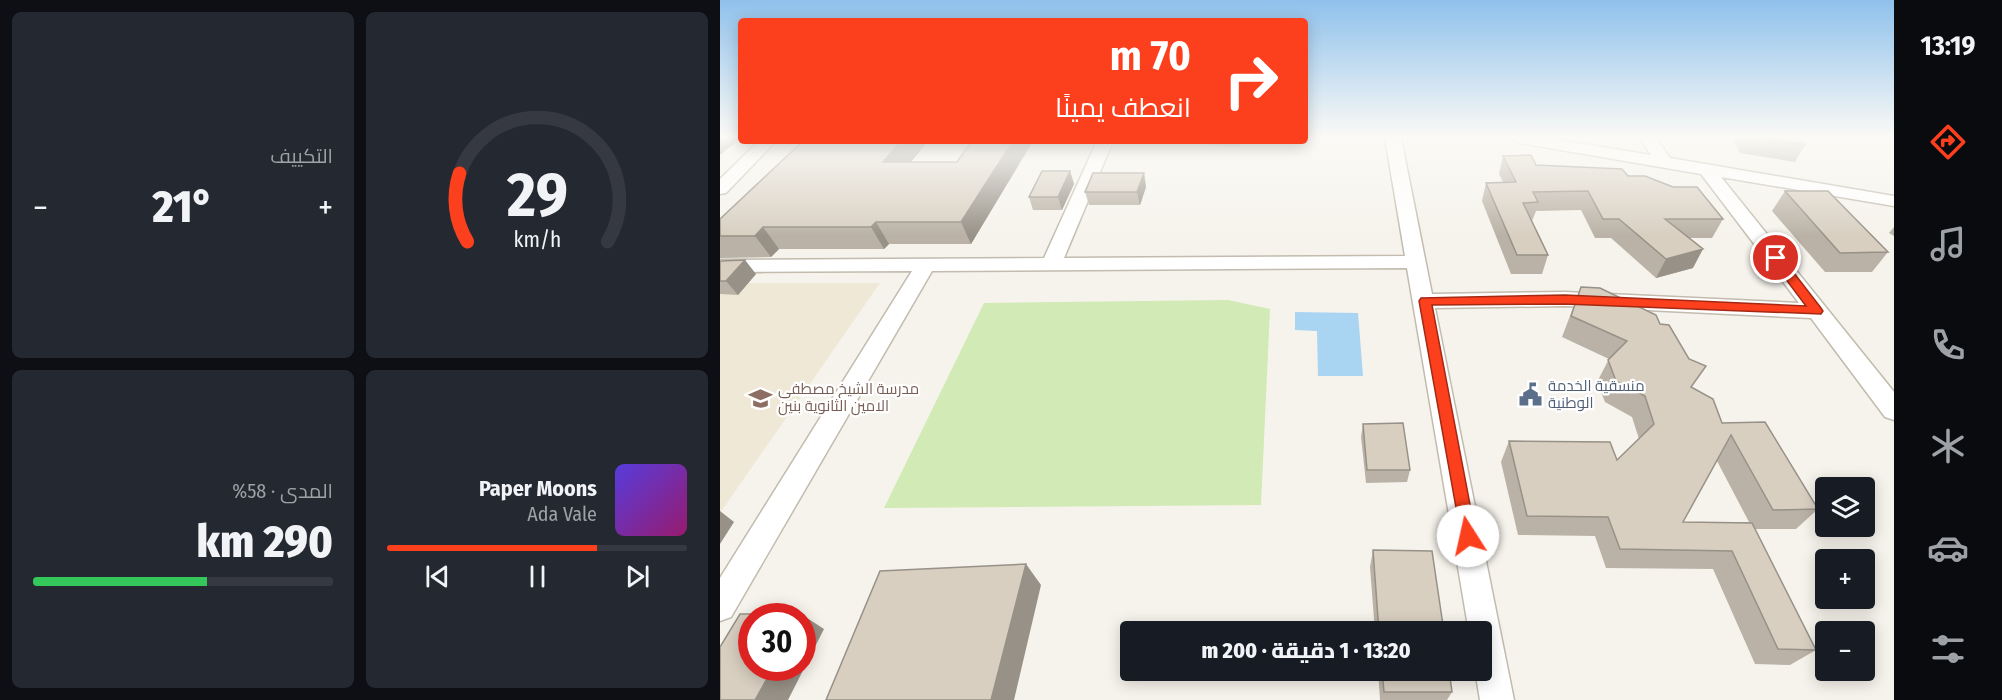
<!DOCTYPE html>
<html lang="ar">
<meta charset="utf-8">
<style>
:root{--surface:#171b24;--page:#242831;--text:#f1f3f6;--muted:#9ea1a6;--line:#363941;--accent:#fc3f1d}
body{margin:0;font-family:"Fira Sans Condensed",Cairo,sans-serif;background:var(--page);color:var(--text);direction:rtl;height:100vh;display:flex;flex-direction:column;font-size:22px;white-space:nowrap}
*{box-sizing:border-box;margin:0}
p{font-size:20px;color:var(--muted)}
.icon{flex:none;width:33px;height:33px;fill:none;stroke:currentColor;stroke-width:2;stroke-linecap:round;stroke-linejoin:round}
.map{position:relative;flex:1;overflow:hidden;direction:ltr}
.sheet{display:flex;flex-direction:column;gap:12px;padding:12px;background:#0d0f14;width:720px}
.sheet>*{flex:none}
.banner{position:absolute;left:18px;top:18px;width:570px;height:126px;border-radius:6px;box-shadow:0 3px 15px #0003;direction:rtl;background:#fc3f1d;color:#fff;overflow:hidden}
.tools{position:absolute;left:1095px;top:477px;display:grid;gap:12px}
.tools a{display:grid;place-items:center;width:60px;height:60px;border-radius:6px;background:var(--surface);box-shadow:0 3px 15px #0003;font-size:30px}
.speed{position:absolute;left:18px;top:603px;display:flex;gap:12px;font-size:30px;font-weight:700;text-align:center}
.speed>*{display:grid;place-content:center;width:78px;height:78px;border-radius:50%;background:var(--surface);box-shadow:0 3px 15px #0003;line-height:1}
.speed .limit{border:9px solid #d22;background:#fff;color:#111}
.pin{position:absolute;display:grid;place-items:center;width:51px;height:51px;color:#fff;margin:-26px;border:3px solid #fff;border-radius:50%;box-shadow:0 2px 6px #0007}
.me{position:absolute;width:66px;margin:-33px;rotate:350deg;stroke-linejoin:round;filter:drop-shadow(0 0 4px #0008)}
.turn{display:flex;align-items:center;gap:21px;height:126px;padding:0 18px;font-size:27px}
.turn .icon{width:78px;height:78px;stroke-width:2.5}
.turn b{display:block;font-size:42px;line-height:51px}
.big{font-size:45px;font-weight:800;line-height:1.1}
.sheet .tile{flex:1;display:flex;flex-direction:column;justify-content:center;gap:9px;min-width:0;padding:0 21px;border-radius:9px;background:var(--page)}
.sheet .dial{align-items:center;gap:0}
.dial svg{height:156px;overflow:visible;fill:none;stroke:var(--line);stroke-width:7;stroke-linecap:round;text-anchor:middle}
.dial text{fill:var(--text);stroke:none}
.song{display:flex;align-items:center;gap:18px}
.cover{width:72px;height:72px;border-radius:9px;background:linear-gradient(135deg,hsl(250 70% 55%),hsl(320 70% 35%))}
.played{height:6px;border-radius:3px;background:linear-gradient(90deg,var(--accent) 70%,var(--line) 70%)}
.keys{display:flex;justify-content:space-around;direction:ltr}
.heat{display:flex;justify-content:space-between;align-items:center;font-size:33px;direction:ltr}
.charge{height:9px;border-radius:4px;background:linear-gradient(90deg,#34c759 58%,var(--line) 0)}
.sheet .tiles{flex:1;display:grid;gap:12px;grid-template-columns:repeat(2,1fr)}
.trip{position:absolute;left:400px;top:621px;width:372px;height:60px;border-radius:6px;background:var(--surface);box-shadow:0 3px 15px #0003;font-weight:800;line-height:60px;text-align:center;direction:rtl}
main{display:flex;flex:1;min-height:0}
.tab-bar{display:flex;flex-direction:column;width:108px;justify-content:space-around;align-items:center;background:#090b0e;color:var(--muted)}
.tab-bar .icon{width:42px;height:42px}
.tab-bar .current{color:var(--accent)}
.tab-bar b{font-size:27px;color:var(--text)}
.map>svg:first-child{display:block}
.education{fill:#efe8d6}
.green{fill:#d2eab5}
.water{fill:#a9d4f2}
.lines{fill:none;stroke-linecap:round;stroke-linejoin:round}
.minor-casing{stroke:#c2bbae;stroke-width:3}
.minor{fill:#fff;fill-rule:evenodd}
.wall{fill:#bab2a6;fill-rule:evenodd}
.shaded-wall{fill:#979187}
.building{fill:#d8cfc1;stroke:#979187;stroke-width:1.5}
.route{fill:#fc3f1d;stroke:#a42913;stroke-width:1.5}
.labels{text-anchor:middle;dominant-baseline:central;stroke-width:4.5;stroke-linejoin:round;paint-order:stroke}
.service-label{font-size:15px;fill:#4e5e75;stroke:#fff;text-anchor:start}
.education-label{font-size:15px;fill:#785e54;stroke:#fff;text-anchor:start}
</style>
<main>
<nav class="tab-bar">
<b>13:19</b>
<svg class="icon current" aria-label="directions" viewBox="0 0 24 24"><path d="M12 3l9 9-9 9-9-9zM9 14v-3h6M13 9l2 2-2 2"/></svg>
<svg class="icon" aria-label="music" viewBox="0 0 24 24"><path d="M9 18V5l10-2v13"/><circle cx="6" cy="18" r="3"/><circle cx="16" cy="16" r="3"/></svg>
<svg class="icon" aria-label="phone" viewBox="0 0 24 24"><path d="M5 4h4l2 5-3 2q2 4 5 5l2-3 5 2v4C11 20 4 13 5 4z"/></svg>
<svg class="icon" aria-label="climate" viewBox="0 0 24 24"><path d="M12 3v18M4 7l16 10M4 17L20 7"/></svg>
<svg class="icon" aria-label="car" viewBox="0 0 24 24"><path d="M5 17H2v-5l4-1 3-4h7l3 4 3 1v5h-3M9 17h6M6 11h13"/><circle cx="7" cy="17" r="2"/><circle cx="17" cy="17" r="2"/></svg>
<svg class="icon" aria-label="filters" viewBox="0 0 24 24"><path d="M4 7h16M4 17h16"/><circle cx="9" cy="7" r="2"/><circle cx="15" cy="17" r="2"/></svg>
</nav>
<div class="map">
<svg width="1174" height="700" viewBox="0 0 1174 700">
<rect width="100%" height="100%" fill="#f6f3ec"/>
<path class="education" d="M0,283h160l-160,230z"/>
<path class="green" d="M508,300l42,9 -9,196 -377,3 100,-205z"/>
<path class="water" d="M575,312l63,1 5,63h-45l-1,-45 -22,-1z"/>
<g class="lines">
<defs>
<path id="minor" d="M665,138h16l31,156 133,-2 234,11 -98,-129 -182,-31 -8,-5h36l104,17 -11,-17h16l14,20 224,38v10l-173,-29 173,215v28l-9,-3 -74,-99 -246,-12 -130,2 79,392h-34l-5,-30h7v-38h-13l-62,-364 -475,3 -201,346 -11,4v-43l192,-307 -192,1v-12l324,-2 53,-117h16l-49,117 341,-2z
M39,141h17l-50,52 -6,1v-15z"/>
</defs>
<use href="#minor" class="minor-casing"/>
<use href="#minor" class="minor"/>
</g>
<path class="wall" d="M1012,138h65l8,7 -10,17 -55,-9z
M208,141l-17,21h46l15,-21h61l-62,103h-82l-5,5h-105l-8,8 -51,1v-39z
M486,141h35l-2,6 -32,-2z
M783,156l33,9 92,11 95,43 -11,19h-23l4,30 -37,10 -45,-40h-16l-14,-28 -45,1 -4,10 16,34 -6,19h-31l-29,-73 4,-18 17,-1 -4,-8z
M350,171l4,13 -12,26h-29l-4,-13z
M424,173l2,14 -6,18h-51l-4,-13z
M1065,191l103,61 -16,20h-47l-53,-61z
M1174,227v9l-5,-3z
M0,261l36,13 -18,21 -18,-1z
M861,287l79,37 32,63 30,36 96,86 -22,20h-41l61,121 -26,15 -35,-1 -42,-95 -107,-1 -11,-32 -77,-1 -17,-73 8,-21 108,19 22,-21 -7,-22 -27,-15 -8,-20 12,-23 -47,-22zM997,461l32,61h-66z
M643,424l47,46 -3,12 -41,1 -5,-46z
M653,550l71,82h-69l-5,-65z
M658,670h71l3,22 -5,8h-67z"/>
<path class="shaded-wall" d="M0,138h21l-21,17z
M181,141h27l-34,42 -11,-21z
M293,141h20l-62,103 -10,-22z
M350,171l4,13 -12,26 -4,-13z
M424,173l2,14 -6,18 -3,-13z
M156,222l13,22 -5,5 -13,-22z
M43,227l16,22 -8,8 -16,-21z
M983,249l-10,19 -37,10 10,-19z
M25,260l11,14 -18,21 -12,-14z
M0,511l14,11 -14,22z
M306,564l15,21 -27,115h-23z
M81,614l23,15 -36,71h-33l18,-32h29v-52h-2z"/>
<path class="building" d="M1038,138h39l8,7z
M83,141h98l-18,21h74l15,-21h41l-52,81h-85l-5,5h-108l-8,9h-35v-17z
M811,155l5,10 86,4 6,7h17l28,11h24l26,32h-58l38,30 -37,10 -47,-40h-16l-15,-28 -55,1 5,10 -15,1 25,52h-31l-31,-72 30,-1 -13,-26z
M322,171h28l-12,26h-29z
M373,173h51l-7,19h-52z
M1065,191h43l60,61 -48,1z
M25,260l-19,21h-6v-20z
M861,287l19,1 56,27 4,9 9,1 20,34 17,7 -15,21 22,12 9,24 43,-1 53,87 -45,1 -42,-75 -48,87 69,1 64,127 -38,-1 -46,-98 -112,-2 -12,-32 -81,-1 -18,-75 101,1 7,18 37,-36 -9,-28 -29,-15 -8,-21 19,-19 -56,-25z
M683,423l7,47h-43l-4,-46z
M653,550l59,1 12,81h-65z
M306,564l-35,136h-165l54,-129z
M20,614h61l-1,2h-48v52h21l-18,32h-35v-53z
M662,670h67l3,22h-68z"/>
<linearGradient id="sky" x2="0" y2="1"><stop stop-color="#8fc1ec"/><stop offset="0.58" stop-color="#fbfaf6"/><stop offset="1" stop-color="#fbfaf6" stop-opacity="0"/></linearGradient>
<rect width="1174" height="236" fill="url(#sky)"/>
<path class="route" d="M1056,254l4,1 41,53 2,3 -2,3 -256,-10 -133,1 44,231 -2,5 -6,3 -6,-3 -43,-240 2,-3 144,-3 241,11 -36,-48z"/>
<defs>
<symbol id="civic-bare" viewBox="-9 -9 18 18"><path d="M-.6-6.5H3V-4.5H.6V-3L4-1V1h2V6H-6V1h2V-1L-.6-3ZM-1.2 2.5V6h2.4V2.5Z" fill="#5c6f8a" stroke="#fff" stroke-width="2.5" paint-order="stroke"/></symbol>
<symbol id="school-bare" viewBox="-9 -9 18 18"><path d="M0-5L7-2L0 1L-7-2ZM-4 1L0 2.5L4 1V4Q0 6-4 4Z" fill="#8d6e63" stroke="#fff" stroke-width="2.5" paint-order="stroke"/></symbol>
</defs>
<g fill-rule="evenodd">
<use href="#civic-bare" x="794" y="378" width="33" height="33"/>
<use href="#school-bare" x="24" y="382" width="33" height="33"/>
</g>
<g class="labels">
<g class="service-label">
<text x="828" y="386">منسقية الخدمة<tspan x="828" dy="17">الوطنية</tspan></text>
</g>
<g class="education-label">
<text x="58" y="389">مدرسة الشيخ مصطفى<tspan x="58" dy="17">الامين الثانوية بنين</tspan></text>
</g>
</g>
</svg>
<div class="tools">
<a><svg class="icon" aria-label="layers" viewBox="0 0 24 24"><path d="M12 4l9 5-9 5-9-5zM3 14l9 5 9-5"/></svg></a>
<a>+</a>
<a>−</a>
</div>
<div class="speed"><div class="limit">30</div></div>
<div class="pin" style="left:1056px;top:258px;background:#d93025"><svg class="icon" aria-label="arrive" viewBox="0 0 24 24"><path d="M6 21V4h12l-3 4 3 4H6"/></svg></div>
<svg class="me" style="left:748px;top:536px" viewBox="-20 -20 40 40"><circle r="19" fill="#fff"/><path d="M0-13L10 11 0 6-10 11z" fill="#fc3f1d"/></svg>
<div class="trip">13:20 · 1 دقيقة · 200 m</div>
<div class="banner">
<div class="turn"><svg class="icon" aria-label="right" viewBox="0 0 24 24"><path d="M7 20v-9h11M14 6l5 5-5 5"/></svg><div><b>70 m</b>انعطف يمينًا</div></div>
</div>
</div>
<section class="sheet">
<div class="tiles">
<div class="tile dial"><svg viewBox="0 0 100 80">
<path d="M14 69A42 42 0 1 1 86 69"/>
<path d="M14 69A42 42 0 0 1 10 34" stroke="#fc3f1d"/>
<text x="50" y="56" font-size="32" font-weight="700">29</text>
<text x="50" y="72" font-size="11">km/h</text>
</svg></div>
<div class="tile"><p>التكييف</p>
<div class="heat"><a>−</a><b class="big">21°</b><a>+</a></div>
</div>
<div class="tile">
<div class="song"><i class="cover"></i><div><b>Paper Moons</b><p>Ada Vale</p></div></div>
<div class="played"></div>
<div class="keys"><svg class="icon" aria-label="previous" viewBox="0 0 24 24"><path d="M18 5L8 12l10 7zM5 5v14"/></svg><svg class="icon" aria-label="pause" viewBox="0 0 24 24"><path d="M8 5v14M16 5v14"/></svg><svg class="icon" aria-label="next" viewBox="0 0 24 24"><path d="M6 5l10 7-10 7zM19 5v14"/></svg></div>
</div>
<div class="tile"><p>المدى · 58%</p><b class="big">290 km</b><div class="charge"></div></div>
</div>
</section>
</main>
